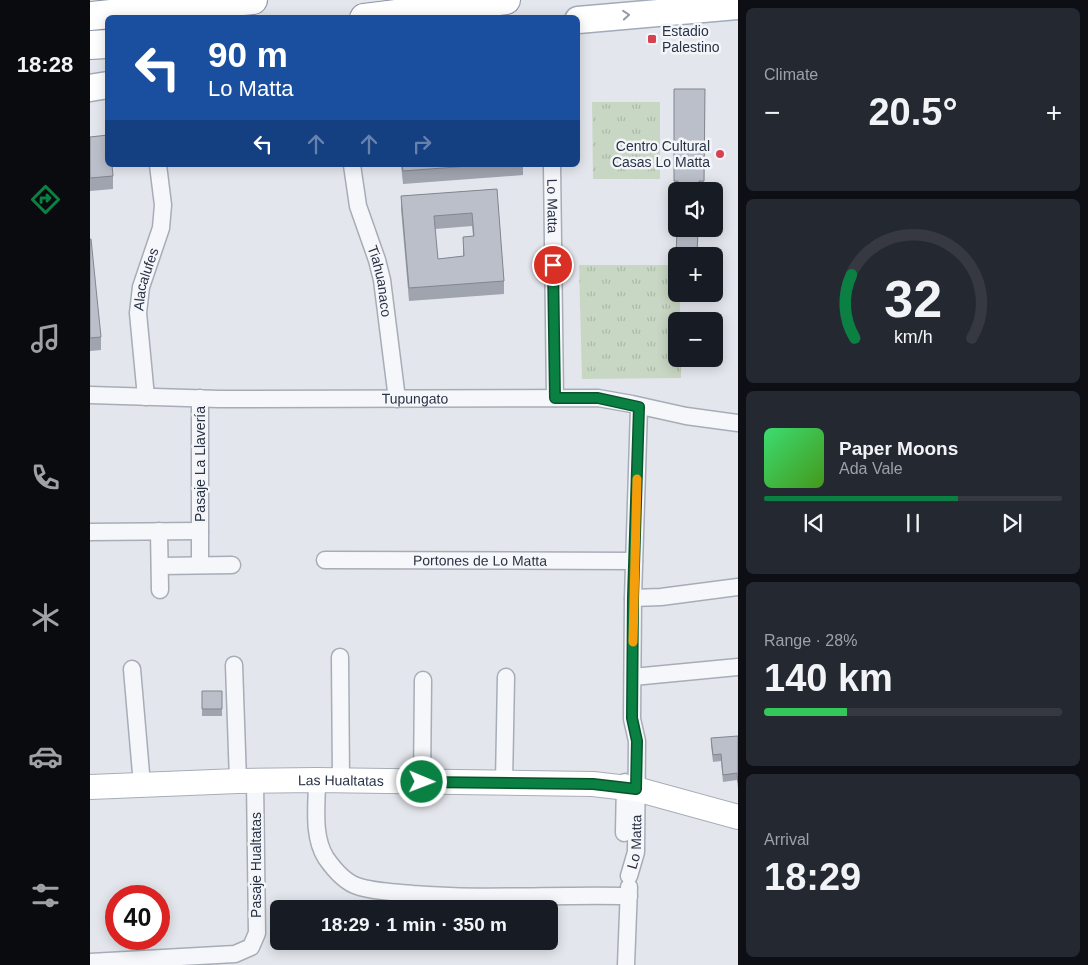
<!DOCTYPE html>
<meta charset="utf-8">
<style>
:root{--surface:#171b24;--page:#242831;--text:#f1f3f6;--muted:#9ea1a6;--line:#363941;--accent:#0b8043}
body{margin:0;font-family:Arial,sans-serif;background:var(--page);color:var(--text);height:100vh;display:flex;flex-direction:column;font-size:19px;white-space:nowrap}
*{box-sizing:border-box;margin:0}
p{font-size:16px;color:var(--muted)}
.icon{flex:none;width:28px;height:28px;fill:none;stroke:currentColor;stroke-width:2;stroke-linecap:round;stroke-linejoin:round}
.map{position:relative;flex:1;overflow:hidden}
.panel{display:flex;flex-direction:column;gap:8px;padding:8px;background:#0d0f14;width:350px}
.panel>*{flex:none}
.banner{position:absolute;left:15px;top:15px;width:475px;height:152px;border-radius:8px;box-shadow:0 2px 12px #0003;background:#1a4fa0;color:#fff;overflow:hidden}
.buttons{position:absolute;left:578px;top:182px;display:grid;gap:10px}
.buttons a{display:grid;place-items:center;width:55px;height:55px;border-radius:8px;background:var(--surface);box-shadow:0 2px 12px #0003;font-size:25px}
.speed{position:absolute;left:15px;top:885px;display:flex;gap:10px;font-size:25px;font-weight:700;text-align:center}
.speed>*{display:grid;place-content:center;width:65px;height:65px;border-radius:50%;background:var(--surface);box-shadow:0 2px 12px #0003;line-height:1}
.speed .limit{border:8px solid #d22;background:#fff;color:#111}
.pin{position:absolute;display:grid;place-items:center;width:42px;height:42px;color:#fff;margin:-21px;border:2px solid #fff;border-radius:50%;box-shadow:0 1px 5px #0007}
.me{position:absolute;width:55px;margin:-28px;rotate:91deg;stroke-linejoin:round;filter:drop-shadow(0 0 4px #0008)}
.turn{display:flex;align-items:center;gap:18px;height:105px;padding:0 20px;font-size:22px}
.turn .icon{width:65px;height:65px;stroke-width:2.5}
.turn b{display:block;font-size:35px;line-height:42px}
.lanes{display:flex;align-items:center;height:48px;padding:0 20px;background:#0003;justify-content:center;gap:25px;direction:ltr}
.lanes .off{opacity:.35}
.big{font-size:38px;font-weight:700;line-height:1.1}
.panel .tile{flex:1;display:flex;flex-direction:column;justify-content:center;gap:8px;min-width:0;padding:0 18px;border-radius:8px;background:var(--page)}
.panel .dial{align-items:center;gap:0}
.dial svg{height:130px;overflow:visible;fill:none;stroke:var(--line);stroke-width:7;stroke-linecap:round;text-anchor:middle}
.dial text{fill:var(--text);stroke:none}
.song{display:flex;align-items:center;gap:15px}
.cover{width:60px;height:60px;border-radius:8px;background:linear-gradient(135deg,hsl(140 70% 55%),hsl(100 70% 35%))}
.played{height:5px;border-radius:2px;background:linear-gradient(90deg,var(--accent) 65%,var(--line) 65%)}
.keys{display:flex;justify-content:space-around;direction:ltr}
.heat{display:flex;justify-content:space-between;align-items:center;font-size:28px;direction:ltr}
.charge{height:8px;border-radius:4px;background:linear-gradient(90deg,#34c759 28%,var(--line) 0)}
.trip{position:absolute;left:180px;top:900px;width:288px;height:50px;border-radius:8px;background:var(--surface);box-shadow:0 2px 12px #0003;font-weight:700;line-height:50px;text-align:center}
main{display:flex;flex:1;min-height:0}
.tabs{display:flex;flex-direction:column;width:90px;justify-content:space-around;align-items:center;background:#090b0e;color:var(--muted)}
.tabs .icon{width:35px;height:35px}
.tabs .active{color:var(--accent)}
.tabs b{font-size:22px;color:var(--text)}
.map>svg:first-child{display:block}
.grass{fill:url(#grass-tufts)}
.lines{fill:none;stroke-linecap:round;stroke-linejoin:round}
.street-casing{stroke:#a7adb7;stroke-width:19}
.secondary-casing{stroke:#a7adb7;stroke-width:26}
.primary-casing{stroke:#a1aab9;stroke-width:29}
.highway-casing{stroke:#8993a4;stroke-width:30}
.street{stroke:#f6f7fa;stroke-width:16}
.secondary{stroke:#fff;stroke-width:24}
.primary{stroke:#fff;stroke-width:26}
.highway{stroke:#fff;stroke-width:28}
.wall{fill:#a0a4ae;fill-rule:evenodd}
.building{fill:#babfca;stroke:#82868d;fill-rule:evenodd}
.oneway{stroke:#9499a2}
.route-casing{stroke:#07532c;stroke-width:12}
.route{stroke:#0b8043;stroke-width:9}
.slow{stroke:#f59e0b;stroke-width:9}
.poi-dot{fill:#d94052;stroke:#f3f5f9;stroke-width:2}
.labels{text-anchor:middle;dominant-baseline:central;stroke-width:5;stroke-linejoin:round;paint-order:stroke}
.poi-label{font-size:14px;fill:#293346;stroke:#f3f5f9;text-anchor:start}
.street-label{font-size:14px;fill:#293346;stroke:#f3f5f9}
</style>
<main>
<nav class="tabs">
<b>18:28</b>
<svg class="icon active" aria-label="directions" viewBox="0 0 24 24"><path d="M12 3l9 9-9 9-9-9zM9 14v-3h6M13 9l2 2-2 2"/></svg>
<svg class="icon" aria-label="music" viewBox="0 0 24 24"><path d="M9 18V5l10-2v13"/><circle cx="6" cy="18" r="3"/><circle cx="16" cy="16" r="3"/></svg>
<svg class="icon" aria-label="phone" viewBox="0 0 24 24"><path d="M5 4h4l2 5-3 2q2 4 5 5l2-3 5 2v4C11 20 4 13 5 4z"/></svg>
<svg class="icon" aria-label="climate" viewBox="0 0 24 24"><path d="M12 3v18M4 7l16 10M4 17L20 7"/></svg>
<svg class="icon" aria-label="car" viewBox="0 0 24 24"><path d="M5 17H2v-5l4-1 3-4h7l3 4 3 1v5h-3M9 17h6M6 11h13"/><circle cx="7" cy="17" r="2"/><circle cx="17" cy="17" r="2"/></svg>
<svg class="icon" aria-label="filters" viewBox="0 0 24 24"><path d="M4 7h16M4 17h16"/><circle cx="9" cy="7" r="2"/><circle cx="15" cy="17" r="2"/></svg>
</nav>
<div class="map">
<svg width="648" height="965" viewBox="0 0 648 965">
<defs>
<pattern id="grass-tufts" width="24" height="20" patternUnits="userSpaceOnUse" patternTransform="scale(1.25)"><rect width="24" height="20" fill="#c8d7c3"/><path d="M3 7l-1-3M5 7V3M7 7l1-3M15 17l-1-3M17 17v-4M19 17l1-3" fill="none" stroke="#acb9a9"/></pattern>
</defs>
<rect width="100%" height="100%" fill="#e3e6ec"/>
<path class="grass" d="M502,102h68v77h-67z
M489,265h97v29h4v27h-4v38h5v19l-99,1z"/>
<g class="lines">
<defs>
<g id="street">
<path id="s1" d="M262,165l6,41 19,54 5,20 15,119"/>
<path id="s2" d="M462,165l3,233"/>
<path id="s3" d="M0,395l129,4 379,-1 34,6 54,12 52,7"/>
<path id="s4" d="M56,397l-8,-84 3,-26 20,-59 2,-23 -5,-40"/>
<path d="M110,398v167"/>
<path d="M69,531l1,59"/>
<path d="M0,532l110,-1"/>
<path id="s5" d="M235,560l309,1"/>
<path d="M70,566l72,-1"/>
<path d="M543,598l28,-1 77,-10"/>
<path d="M250,657l1,123"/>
<path d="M144,665l4,116"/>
<path d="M42,669l10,116"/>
<path d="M543,677l105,-10"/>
<path d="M227,780c0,25 -5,56 9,78 7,10 19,24 31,28 17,6 38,6 56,8 71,6 144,0 216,2"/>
<path d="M332,782l1,-102"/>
<path d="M414,783l2,-106"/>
<path d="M534,833l1,-51"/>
<path id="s6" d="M539,876l7,-24 1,-111 -5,-22 1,-121 6,-191"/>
<path d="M0,962l145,-8 16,-7 6,-14 -2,-152"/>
<path d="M536,965l3,-78"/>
</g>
<g id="secondary">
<path id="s7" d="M0,787l148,-6 79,-1 276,4 43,5 102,28"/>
</g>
<path id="primary" d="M488,20l160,-14
M0,88l18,-3"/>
<path id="highway" d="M0,16l163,-16
M274,18l142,-18
M0,45l18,-1"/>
</defs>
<use href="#street" class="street-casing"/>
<use href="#secondary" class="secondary-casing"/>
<use href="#primary" class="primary-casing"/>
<use href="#highway" class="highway-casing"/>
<use href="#street" class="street"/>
<use href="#secondary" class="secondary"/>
<use href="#primary" class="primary"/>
<use href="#highway" class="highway"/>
</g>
<path class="wall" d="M584,89h31l-1,99h-30z
M0,137l23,39v13l-23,2z
M311,165h122v10l-120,9z
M407,189l7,92v13l-95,7 -8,-92v-13zM382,226l1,10 -10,1v19l-25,3 -3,-30z
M0,239l11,98v13l-11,1z
M112,691h20v25h-20z
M648,737v52l-1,-9 -14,2 -2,-21 -8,1 -2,-17v-7z"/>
<path class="building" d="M584,89h31l-1,92h-5v10h-21v-10h-4z
M18,135v30h4l1,11 -23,2v-41z
M312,165h81l-80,6z
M407,189l7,92 -95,7 -8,-92zM382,213l2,23 -11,1 1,19 -26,3 -4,-43z
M587,229h21l-1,27h-21z
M0,239h1l10,98 -11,1z
M112,691h20v18h-20z
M648,736v46l-1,-9 -14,2 -2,-21 -8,1 -2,-17z"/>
<defs><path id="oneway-chevron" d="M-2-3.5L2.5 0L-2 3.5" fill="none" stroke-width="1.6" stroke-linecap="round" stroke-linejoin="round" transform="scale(1.25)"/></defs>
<use class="oneway" href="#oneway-chevron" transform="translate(536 15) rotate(-5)"/>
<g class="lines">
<defs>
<path id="route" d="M332,782l171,2 43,5 1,-48 -5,-23 1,-120 6,-191 -41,-9h-43l-2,-133"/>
</defs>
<use href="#route" class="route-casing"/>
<use href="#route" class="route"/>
<path class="slow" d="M543,642l4,-163"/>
</g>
<g class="poi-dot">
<rect x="557" y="34" width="10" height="10" rx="2.5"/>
<circle cx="630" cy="154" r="5"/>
</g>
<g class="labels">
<g class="poi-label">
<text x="572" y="31">Estadio<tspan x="572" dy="16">Palestino</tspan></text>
<text x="620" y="146" text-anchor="end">Centro Cultural<tspan x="620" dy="16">Casas Lo Matta</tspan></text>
</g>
<g class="street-label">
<text stroke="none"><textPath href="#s2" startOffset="41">Lo Matta</textPath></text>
<text stroke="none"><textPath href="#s4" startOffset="119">Alacalufes</textPath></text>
<text stroke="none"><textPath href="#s1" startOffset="120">Tiahuanaco</textPath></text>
<text stroke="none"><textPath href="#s3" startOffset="325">Tupungato</textPath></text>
<text transform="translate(110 464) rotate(-90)">Pasaje La Llavería</text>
<text stroke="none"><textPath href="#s5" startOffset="155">Portones de Lo Matta</textPath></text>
<text stroke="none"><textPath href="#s7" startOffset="251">Las Hualtatas</textPath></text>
<text stroke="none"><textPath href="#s6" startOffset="35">Lo Matta</textPath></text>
<text transform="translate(166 865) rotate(-90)">Pasaje Hualtatas</text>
</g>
</g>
</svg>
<div class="buttons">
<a><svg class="icon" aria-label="sound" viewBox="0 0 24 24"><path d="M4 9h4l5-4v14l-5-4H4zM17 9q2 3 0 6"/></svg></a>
<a>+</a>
<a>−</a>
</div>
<div class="speed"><div class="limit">40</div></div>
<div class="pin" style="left:463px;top:265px;background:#d93025"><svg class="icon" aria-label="arrive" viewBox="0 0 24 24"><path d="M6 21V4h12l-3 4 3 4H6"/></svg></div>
<svg class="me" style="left:332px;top:782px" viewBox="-20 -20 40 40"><circle r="17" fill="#0b8043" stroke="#fff" stroke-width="3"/><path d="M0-11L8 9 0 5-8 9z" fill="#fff"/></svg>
<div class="trip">18:29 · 1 min · 350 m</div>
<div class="banner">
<div class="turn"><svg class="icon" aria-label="left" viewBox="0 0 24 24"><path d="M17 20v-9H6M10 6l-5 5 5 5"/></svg><div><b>90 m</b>Lo Matta</div></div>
<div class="lanes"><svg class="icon" aria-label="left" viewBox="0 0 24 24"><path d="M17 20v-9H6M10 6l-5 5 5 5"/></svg><svg class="icon off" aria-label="ahead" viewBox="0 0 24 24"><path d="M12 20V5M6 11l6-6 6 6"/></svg><svg class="icon off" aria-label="ahead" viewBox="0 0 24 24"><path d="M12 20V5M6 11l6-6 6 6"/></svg><svg class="icon off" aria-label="right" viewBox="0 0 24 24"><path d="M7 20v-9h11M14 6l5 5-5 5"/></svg></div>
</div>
</div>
<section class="panel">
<div class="tile"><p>Climate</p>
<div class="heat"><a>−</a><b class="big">20.5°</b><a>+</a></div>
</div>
<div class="tile dial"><svg viewBox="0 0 100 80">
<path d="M14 69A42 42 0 1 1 86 69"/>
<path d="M14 69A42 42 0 0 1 12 30" stroke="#0b8043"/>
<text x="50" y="56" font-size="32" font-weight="700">32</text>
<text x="50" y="72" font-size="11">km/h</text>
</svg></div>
<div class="tile">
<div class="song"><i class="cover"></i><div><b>Paper Moons</b><p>Ada Vale</p></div></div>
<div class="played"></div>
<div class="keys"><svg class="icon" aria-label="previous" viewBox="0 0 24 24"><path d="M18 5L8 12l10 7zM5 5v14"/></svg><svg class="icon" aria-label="pause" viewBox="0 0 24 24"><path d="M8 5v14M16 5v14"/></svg><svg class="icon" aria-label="next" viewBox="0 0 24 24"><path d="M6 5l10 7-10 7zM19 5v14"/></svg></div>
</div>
<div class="tile"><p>Range · 28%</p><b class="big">140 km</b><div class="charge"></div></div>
<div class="tile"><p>Arrival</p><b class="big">18:29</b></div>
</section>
</main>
